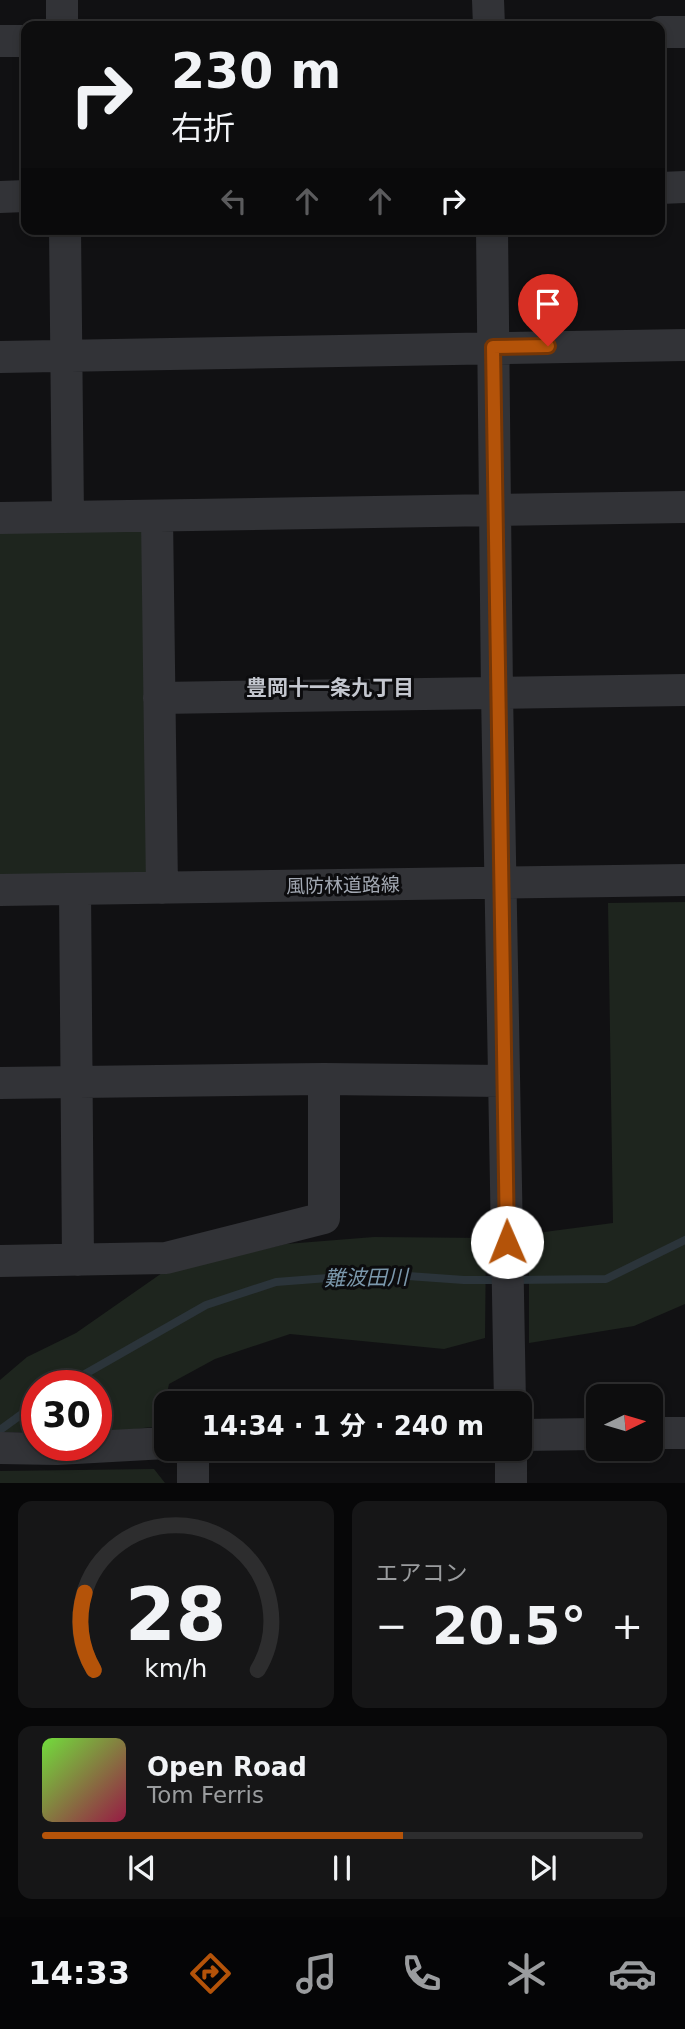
<!DOCTYPE html>
<html lang="ja">
<meta charset="utf-8">
<style>
:root{--surface:#0d0d0e;--page:#161617;--text:#f1f3f6;--muted:#9a9c9e;--line:#2d2d2e;--accent:#b45309}
body{margin:0;font-family:"DejaVu Sans","Noto Sans JP",sans-serif;background:var(--page);color:var(--text);height:100vh;display:flex;flex-direction:column;font-size:26px;white-space:nowrap}
*{box-sizing:border-box;margin:0}
p{font-size:23px;color:var(--muted)}
.icon{flex:none;width:38px;height:38px;fill:none;stroke:currentColor;stroke-width:2;stroke-linecap:round;stroke-linejoin:round}
.map{position:relative;height:1483px;overflow:hidden}
.sheet{display:flex;flex-direction:column;gap:18px;padding:18px;background:#070708;flex:1}
.sheet>*{flex:none}
.banner{position:absolute;left:21px;top:21px;width:644px;height:214px;border-radius:14px;box-shadow:0 4px 10px #0003,0 0 0 2px var(--line);background:#0d0d0e;color:var(--text);overflow:hidden}
.needle{width:46px;rotate:85deg}
.controls{position:absolute;left:586px;top:1384px;display:grid;gap:14px}
.controls a{display:grid;place-items:center;width:77px;height:77px;border-radius:14px;background:var(--surface);box-shadow:0 4px 10px #0003,0 0 0 2px var(--line);font-size:35px}
.speed{position:absolute;left:21px;top:1370px;display:flex;gap:14px;font-size:35px;font-weight:700;text-align:center}
.speed>*{display:grid;place-content:center;width:91px;height:91px;border-radius:50%;background:var(--surface);box-shadow:0 4px 10px #0003,0 0 0 2px var(--line);line-height:1}
.speed .limit{border:10px solid #d22;background:#fff;color:#111}
.pin{position:absolute;display:grid;place-items:center;width:60px;height:60px;color:#fff;margin:-72px -30px;border-radius:50% 50% 50% 0;rotate:-45deg;box-shadow:0 0 7px #0007}
.pin .icon{rotate:45deg}
.me{position:absolute;width:77px;margin:-38px;rotate:359deg;stroke-linejoin:round;filter:drop-shadow(0 0 5px #0008)}
.turn{display:flex;align-items:center;gap:24px;height:147px;padding:0 35px;font-size:32px}
.turn .icon{width:91px;height:91px;stroke-width:2.5}
.turn b{display:block;font-size:49px;line-height:60px}
.lanes{display:flex;align-items:center;height:66px;padding:0 35px;background:#0003;justify-content:center;gap:35px;direction:ltr}
.lanes .off{opacity:.35}
.big{font-size:52px;font-weight:700;line-height:1.1}
.sheet .widget{flex:1;display:flex;flex-direction:column;justify-content:center;gap:10px;min-width:0;padding:0 24px;border-radius:14px;background:var(--page)}
.sheet .dial{align-items:center;gap:0}
.dial svg{height:182px;overflow:visible;fill:none;stroke:var(--line);stroke-width:7;stroke-linecap:round;text-anchor:middle}
.dial text{fill:var(--text);stroke:none}
.song{display:flex;align-items:center;gap:21px}
.cover{width:84px;height:84px;border-radius:10px;background:linear-gradient(135deg,hsl(100 70% 55%),hsl(340 70% 35%))}
.played{height:7px;border-radius:4px;background:linear-gradient(90deg,var(--accent) 60%,var(--line) 60%)}
.keys{display:flex;justify-content:space-around;direction:ltr}
.heat{display:flex;justify-content:space-between;align-items:center;font-size:38px;direction:ltr}
.sheet .tiles{flex:1;display:grid;gap:18px;grid-template-columns:1fr 1fr}
.widget:last-child{grid-column:span 2}
.trip{position:absolute;left:154px;top:1391px;width:378px;height:70px;border-radius:14px;background:var(--surface);box-shadow:0 4px 10px #0003,0 0 0 2px var(--line);font-weight:700;line-height:70px;text-align:center}
.dock{display:flex;height:112px;justify-content:space-around;align-items:center;background:#050506;color:var(--muted)}
.dock .icon{width:49px;height:49px}
.dock .active{color:var(--accent)}
.dock b{font-size:32px;color:var(--text)}
.map>svg:first-child{display:block}
.green{fill:#1e251e}
.lines{fill:none;stroke-linecap:round;stroke-linejoin:round}
.stream{stroke:#2b343a;stroke-width:8}
.minor{stroke:#323337;stroke-width:32}
.route-casing{stroke:#753606;stroke-width:18}
.route{stroke:#b45309;stroke-width:12}
.labels{text-anchor:middle;dominant-baseline:central;stroke-width:6;stroke-linejoin:round;paint-order:stroke}
.street-label{font-size:19px;fill:#a3a9b3;stroke:#0c0c0e}
.neighbourhood-label{font-size:21px;font-weight:bold;fill:#c4c7cf;stroke:#0c0c0e}
.water-label{font-size:21px;font-style:italic;fill:#7b98ac;stroke:#0c0c0e}
</style>
<div class="map">
<svg width="685" height="1483" viewBox="0 0 685 1483">
<rect width="100%" height="100%" fill="#111113"/>
<path class="green" d="M157,517l5,371 -162,2v-372z
M685,902v402l-51,22 -105,17v-109l84,-11 -5,-320z
M374,1237l112,1 -1,100 -41,11 -154,-15 -75,25 -46,25 -9,42 -41,5h-23v-45h-59v46h-37v-52l27,-23 49,-24 86,-60 124,-29z
M154,1469l11,14h-165v-12z"/>
<g class="lines">
<path class="stream" d="M513,1280l93,-1 79,-39
M64,1386l142,-81 70,-23 104,-8 84,6h37
M0,1430l37,-27"/>
<path class="minor" d="M62,0v26
M488,0l1,26
M660,32h25
M0,41h26
M660,188l25,-1
M0,197l26,-1
M65,229l3,288
M492,229l5,464 13,711
M0,357l685,-12
M157,517l5,371
M0,518l685,-11
M159,698l526,-8
M75,889l3,371
M0,890l685,-10
M0,1083l324,-4 179,2
M0,1261l166,-3 158,-40v-139
M651,1433h34
M520,1435l78,-1
M0,1448l57,1 109,-6
M193,1449v34
M511,1449v34"/>
</g>
<g class="lines">
<defs>
<path id="route" d="M507,1242l-14,-895 55,-1"/>
</defs>
<use href="#route" class="route-casing"/>
<use href="#route" class="route"/>
</g>
<g class="labels">
<g class="street-label">
<text transform="translate(343 885) rotate(-1)">風防林道路線</text>
</g>
<g class="neighbourhood-label">
<text x="330" y="688">豊岡十一条九丁目</text>
</g>
<g class="water-label">
<text transform="translate(366 1278) rotate(-1)">難波田川</text>
</g>
</g>
</svg>
<div class="controls">
<a><svg class="needle" viewBox="-14 -14 28 28"><path d="M0-13l5 13h-10z" fill="#e53935"/><path d="M0 13l5-13h-10z" fill="#9a9c9e"/></svg></a>
</div>
<div class="speed"><div class="limit">30</div></div>
<div class="pin" style="left:548px;top:346px;background:#d93025"><svg class="icon" aria-label="arrive" viewBox="0 0 24 24"><path d="M6 21V4h12l-3 4 3 4H6"/></svg></div>
<svg class="me" style="left:507px;top:1242px" viewBox="-20 -20 40 40"><circle r="19" fill="#fff"/><path d="M0-13L10 11 0 6-10 11z" fill="#b45309"/></svg>
<div class="trip">14:34 · 1 分 · 240 m</div>
<div class="banner">
<div class="turn"><svg class="icon" aria-label="right" viewBox="0 0 24 24"><path d="M7 20v-9h11M14 6l5 5-5 5"/></svg><div><b>230 m</b>右折</div></div>
<div class="lanes"><svg class="icon off" aria-label="left" viewBox="0 0 24 24"><path d="M17 20v-9H6M10 6l-5 5 5 5"/></svg><svg class="icon off" aria-label="ahead" viewBox="0 0 24 24"><path d="M12 20V5M6 11l6-6 6 6"/></svg><svg class="icon off" aria-label="ahead" viewBox="0 0 24 24"><path d="M12 20V5M6 11l6-6 6 6"/></svg><svg class="icon" aria-label="right" viewBox="0 0 24 24"><path d="M7 20v-9h11M14 6l5 5-5 5"/></svg></div>
</div>
</div>
<section class="sheet">
<div class="tiles">
<div class="widget dial"><svg viewBox="0 0 100 80">
<path d="M14 69A42 42 0 1 1 86 69"/>
<path d="M14 69A42 42 0 0 1 10 35" stroke="#b45309"/>
<text x="50" y="56" font-size="32" font-weight="700">28</text>
<text x="50" y="72" font-size="11">km/h</text>
</svg></div>
<div class="widget"><p>エアコン</p>
<div class="heat"><a>−</a><b class="big">20.5°</b><a>+</a></div>
</div>
<div class="widget">
<div class="song"><i class="cover"></i><div><b>Open Road</b><p>Tom Ferris</p></div></div>
<div class="played"></div>
<div class="keys"><svg class="icon" aria-label="previous" viewBox="0 0 24 24"><path d="M18 5L8 12l10 7zM5 5v14"/></svg><svg class="icon" aria-label="pause" viewBox="0 0 24 24"><path d="M8 5v14M16 5v14"/></svg><svg class="icon" aria-label="next" viewBox="0 0 24 24"><path d="M6 5l10 7-10 7zM19 5v14"/></svg></div>
</div>
</div>
</section>
<nav class="dock">
<b>14:33</b>
<svg class="icon active" aria-label="directions" viewBox="0 0 24 24"><path d="M12 3l9 9-9 9-9-9zM9 14v-3h6M13 9l2 2-2 2"/></svg>
<svg class="icon" aria-label="music" viewBox="0 0 24 24"><path d="M9 18V5l10-2v13"/><circle cx="6" cy="18" r="3"/><circle cx="16" cy="16" r="3"/></svg>
<svg class="icon" aria-label="phone" viewBox="0 0 24 24"><path d="M5 4h4l2 5-3 2q2 4 5 5l2-3 5 2v4C11 20 4 13 5 4z"/></svg>
<svg class="icon" aria-label="climate" viewBox="0 0 24 24"><path d="M12 3v18M4 7l16 10M4 17L20 7"/></svg>
<svg class="icon" aria-label="car" viewBox="0 0 24 24"><path d="M5 17H2v-5l4-1 3-4h7l3 4 3 1v5h-3M9 17h6M6 11h13"/><circle cx="7" cy="17" r="2"/><circle cx="17" cy="17" r="2"/></svg>
</nav>
